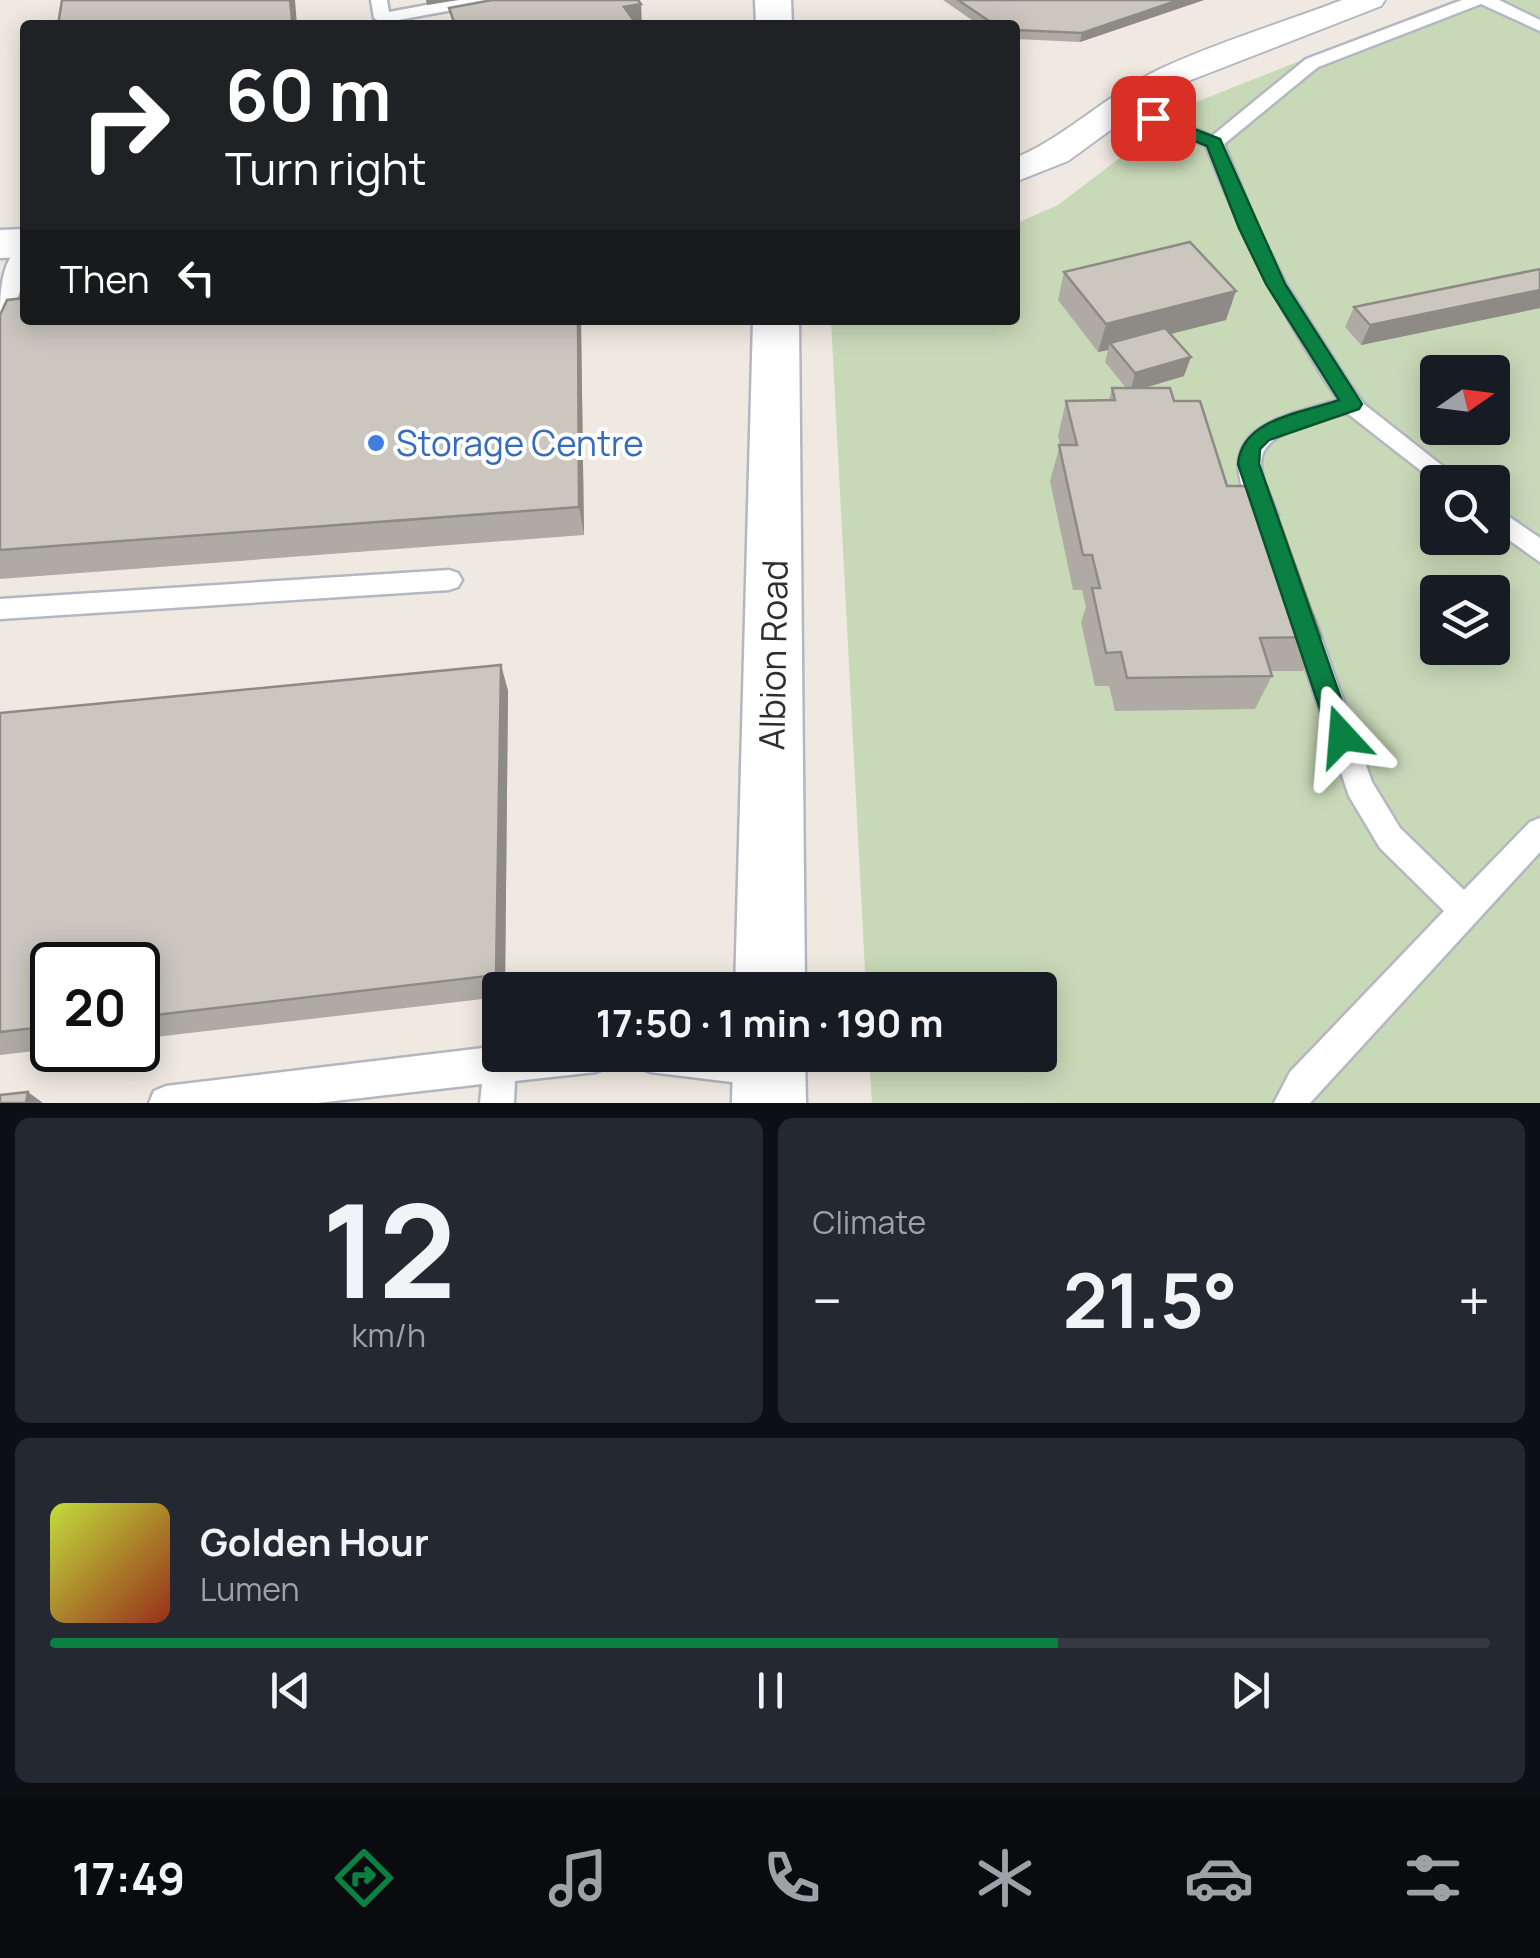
<!DOCTYPE html>
<meta charset="utf-8">
<style>
:root{--surface:#171b24;--page:#242831;--text:#f1f3f6;--muted:#9ea1a6;--line:#363941;--accent:#0b8043}
body{margin:0;font-family:Manrope,sans-serif;background:var(--page);color:var(--text);height:100vh;display:flex;flex-direction:column;font-size:38px;white-space:nowrap}
*{box-sizing:border-box;margin:0}
p{font-size:32px;color:var(--muted)}
.icon{flex:none;width:55px;height:55px;fill:none;stroke:currentColor;stroke-width:2;stroke-linecap:round;stroke-linejoin:round}
.map{position:relative;height:1103px;overflow:hidden}
.drawer{display:flex;flex-direction:column;gap:15px;padding:15px;background:#0d0f14;flex:1}
.drawer>*{flex:none}
.hud{position:absolute;left:20px;top:20px;width:1000px;height:305px;border-radius:10px;box-shadow:0 5px 25px #0003;background:#202124;color:#fff;overflow:hidden}
.needle{width:65px;rotate:76deg}
.fabs{position:absolute;left:1420px;top:355px;display:grid;gap:20px}
.fabs a{display:grid;place-items:center;width:90px;height:90px;border-radius:10px;background:var(--surface);box-shadow:0 5px 25px #0003;font-size:50px}
.speed{position:absolute;left:30px;top:942px;display:flex;gap:20px;font-size:50px;font-weight:700;text-align:center}
.speed>*{display:grid;place-content:center;width:130px;height:130px;border-radius:50%;background:var(--surface);box-shadow:0 5px 25px #0003;line-height:1}
.speed .limit{border:5px solid #111;border-radius:15px;background:#fff;color:#111}
.pin{position:absolute;display:grid;place-items:center;width:85px;height:85px;color:#fff;margin:-42px;border-radius:20px;box-shadow:0 5px 15px #0006}
.me{position:absolute;width:110px;margin:-55px;rotate:341deg;stroke-linejoin:round;filter:drop-shadow(0 0 8px #0008)}
.turn{display:flex;align-items:center;gap:35px;height:210px;padding:0 40px;font-size:45px}
.turn .icon{width:130px;height:130px;stroke-width:2.5}
.turn b{display:block;font-size:70px;line-height:85px}
.then{display:flex;align-items:center;height:95px;padding:0 40px;background:#0003;gap:20px;font-size:38px}
.big{font-size:75px;font-weight:700;line-height:1.1}
.drawer .card{flex:1;display:flex;flex-direction:column;justify-content:center;gap:15px;min-width:0;padding:0 35px;border-radius:15px;background:var(--page)}
.drawer .dial{align-items:center;gap:0}
.dial b{font-size:130px;line-height:1}
.song{display:flex;align-items:center;gap:30px}
.cover{width:120px;height:120px;border-radius:15px;background:linear-gradient(135deg,hsl(70 70% 55%),hsl(10 70% 35%))}
.played{height:10px;border-radius:5px;background:linear-gradient(90deg,var(--accent) 70%,var(--line) 70%)}
.keys{display:flex;justify-content:space-around;direction:ltr}
.heat{display:flex;justify-content:space-between;align-items:center;font-size:55px;direction:ltr}
.drawer .tiles{flex:1;display:grid;gap:15px;grid-template-columns:1fr 1fr}
.card:last-child{grid-column:span 2}
.trip{position:absolute;left:482px;top:972px;width:575px;height:100px;border-radius:10px;background:var(--surface);box-shadow:0 5px 25px #0003;font-weight:700;line-height:100px;text-align:center}
.dock{display:flex;height:160px;justify-content:space-around;align-items:center;background:#090b0e;color:var(--muted)}
.dock .icon{width:70px;height:70px}
.dock .active{color:var(--accent)}
.dock b{font-size:45px;color:var(--text)}
.map>svg:first-child{display:block}
.cemetery{fill:#c8d9b8;fill-rule:evenodd}
.lines{fill:none;stroke-linecap:round;stroke-linejoin:round}
.lane-casing{stroke:#b4b7c1;stroke-width:5}
.street-casing{stroke:#b4b7c1;stroke-width:4}
.secondary-casing{stroke:#b4b7c1;stroke-width:5}
.lane{fill:#fff;fill-rule:evenodd}
.street{fill:#fff;fill-rule:evenodd}
.secondary{fill:#fff;fill-rule:evenodd}
.wall{fill:#afaba4}
.shaded-wall{fill:#8e8b86}
.building{fill:#cbc7bf;stroke:#8e8b86;stroke-width:2.5}
.route{fill:#0b8043;stroke:#07532c;stroke-width:2.5}
.shop-dot{fill:#3f7fe0;stroke:#fff;stroke-width:4}
.labels{text-anchor:middle;dominant-baseline:central;stroke-width:8;stroke-linejoin:round;paint-order:stroke}
.shop-label{font-size:35px;fill:#366cbe;stroke:#fff;text-anchor:start}
.street-label{font-size:35px;fill:#2e2e2e;stroke:#fff}
</style>
<div class="map">
<svg width="1540" height="1103" viewBox="0 0 1540 1103">
<rect width="100%" height="100%" fill="#efe9e1"/>
<path class="cemetery" d="M1454,0h86v1103h-668l-3,-48h171v-65h-174l-35,-670h184v-96l43,-19 133,-101zM1438,372h54v56h-54zM1438,482h54v56h-54zM1438,592h54v56h-54z"/>
<g class="lines">
<defs>
<path id="lane" d="M371,0h16l2,12 65,-12h34l-8,5 -98,18 -8,-5z
M1462,0h37l41,20v11l-59,-27 -163,63 -94,77 34,84 28,56 65,102 14,19 98,77 -25,2 -91,-71c-24,7 -86,17 -86,50 0,17 11,36 17,53l-3,6h-18c-48,-89 5,-101 81,-122 -54,-81 -96,-163 -132,-254l-92,-41 9,-5 6,1 83,35 94,-77z
M25,245c0,22 -1,62 -25,71 0,-22 1,-62 25,-71z
M1492,505l48,33v24l-48,-34z
M449,570l9,3 4,7 -4,7 -9,3 -449,29v-20z
M1302,610l9,3 4,7 57,162 28,46 64,62 66,-68 10,-4v34l-230,251h-36l16,-31 154,-161 -64,-63 -31,-52 -60,-176 4,-7z
M500,1046v9h113l-5,12 -12,5 -81,9 -1,22h-34l2,-19 -165,19h-168l5,-12 12,-5z
M633,1055h137l6,2 5,12 -5,12 -12,5 -114,-14 -12,-5z"/>
<path id="street" d="M1342,0h43l-4,6 -198,77 -41,24 -74,54 -53,21v-24c53,-22 93,-65 145,-89 58,-27 122,-46 182,-69z"/>
<path id="secondary" d="M755,0h36l1,25h-36z
M25,229v28l-25,1v-28z
M753,320h46l6,670h-70z
M733,1055h72l1,48h-74z"/>
</defs>
<use href="#lane" class="lane-casing"/>
<use href="#street" class="street-casing"/>
<use href="#secondary" class="secondary-casing"/>
<use href="#lane" class="lane"/>
<use href="#street" class="street"/>
<use href="#secondary" class="secondary"/>
</g>
<path class="wall" d="M943,0h261l-124,42 -65,-3v-14h-36z
M1540,269v39l-179,37 -16,-18 9,-20z
M1064,272l162,48 -56,14 14,42 -39,12 29,13 147,236 -18,34h-32l1,5 -17,33 -140,2 -6,-25h-14l-14,-64 5,-15 -4,-17h-9l-23,-109 10,-36 -2,-9 8,-35 43,-1 3,-12h14l-21,-26 3,-12 -10,2 -40,-52z
M0,315l581,5 3,215 -584,44z
M501,665l7,26 -3,299h-5v7l-362,42v-74h-86v84l-52,6v-342z"/>
<path class="shaded-wall" d="M290,0h5l2,25h-8z
M426,0h33l-32,5z
M1179,0h25l-124,42 2,-9z
M641,4l1,21h-17l-1,-18z
M1540,290v18l-179,37 9,-20z
M1236,291l-10,29 -111,28 -5,-5 -2,7 -10,2 8,-28z
M578,320h3l3,215 -5,-28z
M1191,357l-7,19 -54,16 5,-19z
M501,665l7,26 -3,299h-3l-6,-15z
M28,1092l15,11h-17z"/>
<path class="building" d="M62,0h228l2,20 -3,5h-231z
M492,0h146l3,4 -17,3 13,18h-182l-6,-17z
M958,0h221l-97,33 -67,-3v-5h-20z
M1190,242l46,49 -130,33 -42,-52z
M1540,269v21l-170,35 -16,-18z
M25,298v22h553l1,187 -579,43v-235l7,-15z
M1165,328l26,29 -56,16 -25,-30z
M1112,388h58l4,13h26l27,85h40l54,151 -61,1 12,38 -145,2 -6,-26 -15,1 -14,-65h8l-8,-33h-9l-24,-110h18l-11,-44 49,-1z
M501,665l-5,310 -358,42v-52h-86v61l-52,6v-319z
M28,1092l-2,11h-26v-8z"/>
<path class="route" d="M1153,113l67,26 65,145 77,120 -3,5 -90,31 -9,9 -1,15 95,272 -3,8 -9,3 -9,-3 -4,-8 -91,-272c4,-46 65,-51 101,-64l-73,-116 -27,-56 -32,-82 -60,-25v-6z"/>
<circle class="shop-dot" cx="376" cy="443" r="10"/>
<g class="labels">
<g class="shop-label">
<text x="396" y="443">Storage Centre</text>
</g>
<g class="street-label">
<text transform="translate(773 655) rotate(-89)">Albion Road</text>
</g>
</g>
</svg>
<div class="fabs">
<a><svg class="needle" viewBox="-14 -14 28 28"><path d="M0-13l5 13h-10z" fill="#e53935"/><path d="M0 13l5-13h-10z" fill="#9ea1a6"/></svg></a>
<a><svg class="icon" aria-label="search" viewBox="0 0 24 24"><circle cx="10" cy="10" r="6"/><path d="M15 15l6 6"/></svg></a>
<a><svg class="icon" aria-label="layers" viewBox="0 0 24 24"><path d="M12 4l9 5-9 5-9-5zM3 14l9 5 9-5"/></svg></a>
</div>
<div class="speed"><div class="limit">20</div></div>
<div class="pin" style="left:1153px;top:118px;background:#d93025"><svg class="icon" aria-label="arrive" viewBox="0 0 24 24"><path d="M6 21V4h12l-3 4 3 4H6"/></svg></div>
<svg class="me" style="left:1342px;top:736px" viewBox="-20 -20 40 40"><path d="M0-17L14 15 0 8-14 15z" fill="#0b8043" stroke="#fff" stroke-width="4"/></svg>
<div class="trip">17:50 · 1 min · 190 m</div>
<div class="hud">
<div class="turn"><svg class="icon" aria-label="right" viewBox="0 0 24 24"><path d="M7 20v-9h11M14 6l5 5-5 5"/></svg><div><b>60 m</b>Turn right</div></div>
<div class="then">Then<svg class="icon" aria-label="left" viewBox="0 0 24 24"><path d="M17 20v-9H6M10 6l-5 5 5 5"/></svg></div>
</div>
</div>
<section class="drawer">
<div class="tiles">
<div class="card dial"><b>12</b><p>km/h</p></div>
<div class="card"><p>Climate</p>
<div class="heat"><a>−</a><b class="big">21.5°</b><a>+</a></div>
</div>
<div class="card">
<div class="song"><i class="cover"></i><div><b>Golden Hour</b><p>Lumen</p></div></div>
<div class="played"></div>
<div class="keys"><svg class="icon" aria-label="previous" viewBox="0 0 24 24"><path d="M18 5L8 12l10 7zM5 5v14"/></svg><svg class="icon" aria-label="pause" viewBox="0 0 24 24"><path d="M8 5v14M16 5v14"/></svg><svg class="icon" aria-label="next" viewBox="0 0 24 24"><path d="M6 5l10 7-10 7zM19 5v14"/></svg></div>
</div>
</div>
</section>
<nav class="dock">
<b>17:49</b>
<svg class="icon active" aria-label="directions" viewBox="0 0 24 24"><path d="M12 3l9 9-9 9-9-9zM9 14v-3h6M13 9l2 2-2 2"/></svg>
<svg class="icon" aria-label="music" viewBox="0 0 24 24"><path d="M9 18V5l10-2v13"/><circle cx="6" cy="18" r="3"/><circle cx="16" cy="16" r="3"/></svg>
<svg class="icon" aria-label="phone" viewBox="0 0 24 24"><path d="M5 4h4l2 5-3 2q2 4 5 5l2-3 5 2v4C11 20 4 13 5 4z"/></svg>
<svg class="icon" aria-label="climate" viewBox="0 0 24 24"><path d="M12 3v18M4 7l16 10M4 17L20 7"/></svg>
<svg class="icon" aria-label="car" viewBox="0 0 24 24"><path d="M5 17H2v-5l4-1 3-4h7l3 4 3 1v5h-3M9 17h6M6 11h13"/><circle cx="7" cy="17" r="2"/><circle cx="17" cy="17" r="2"/></svg>
<svg class="icon" aria-label="filters" viewBox="0 0 24 24"><path d="M4 7h16M4 17h16"/><circle cx="9" cy="7" r="2"/><circle cx="15" cy="17" r="2"/></svg>
</nav>
